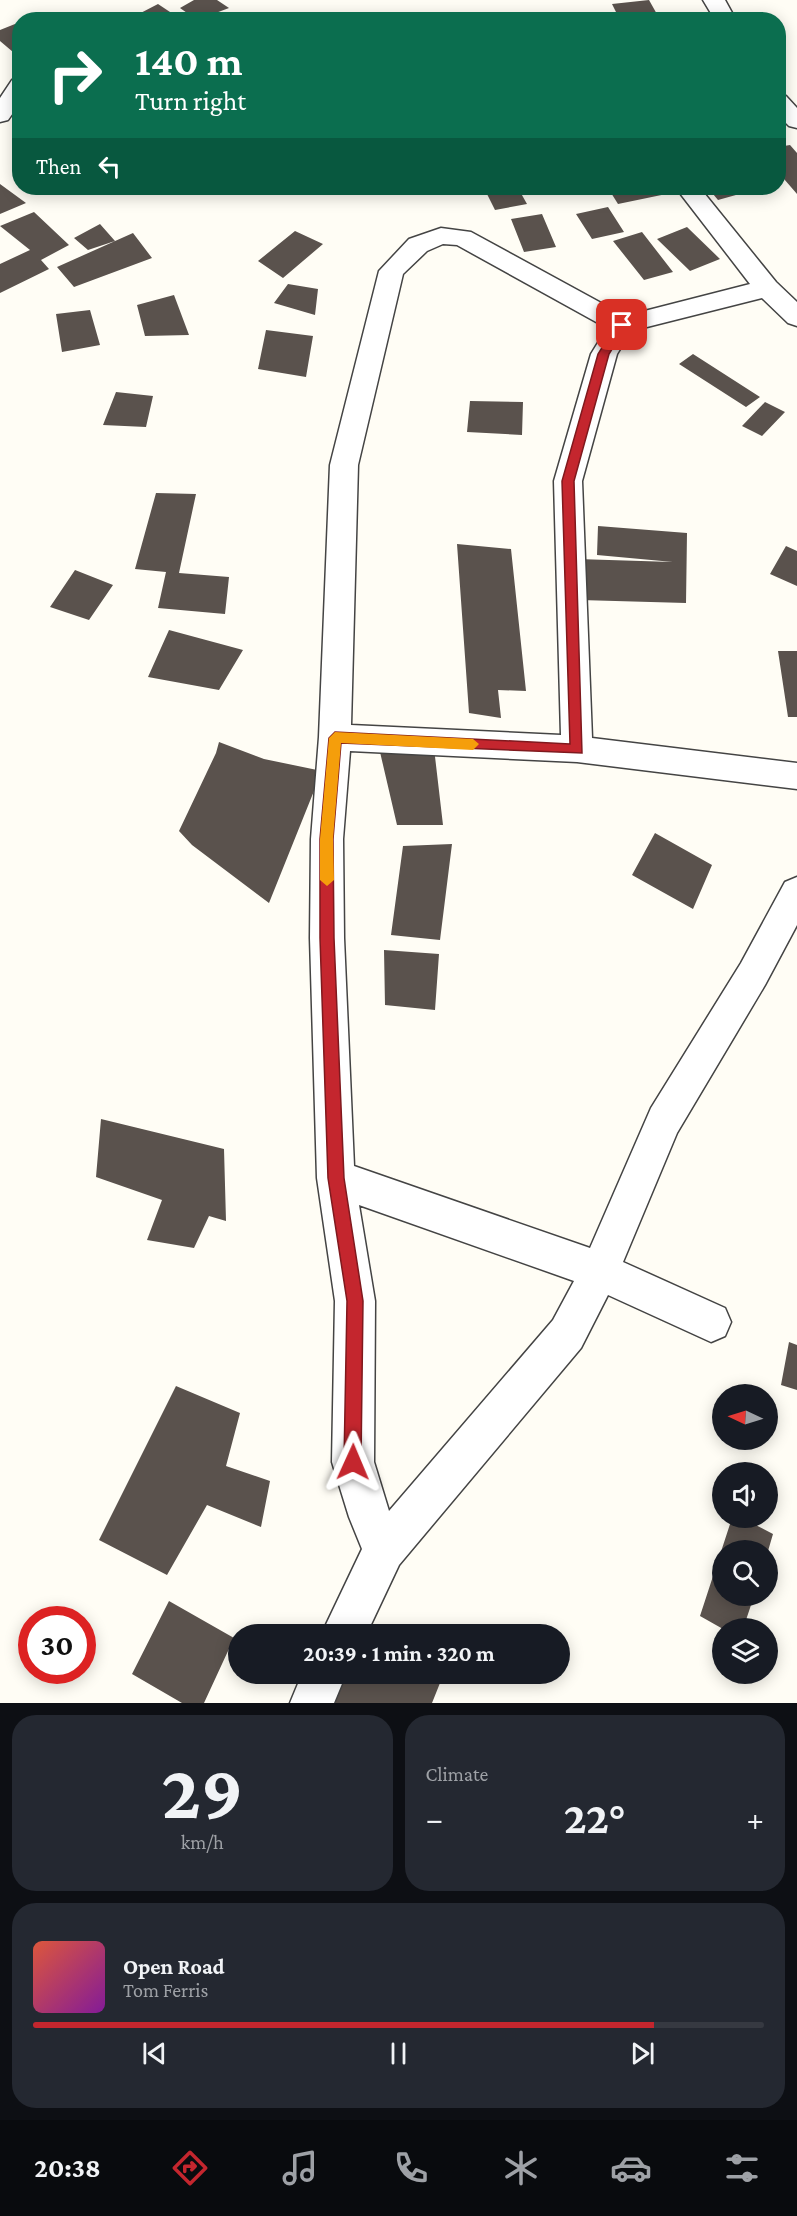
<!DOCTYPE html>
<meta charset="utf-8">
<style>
:root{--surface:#171b24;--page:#242831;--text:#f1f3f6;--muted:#9ea1a6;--line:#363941;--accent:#c4262e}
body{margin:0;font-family:"Crimson Pro",serif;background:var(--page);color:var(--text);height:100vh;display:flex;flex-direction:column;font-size:22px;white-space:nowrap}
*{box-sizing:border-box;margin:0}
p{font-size:20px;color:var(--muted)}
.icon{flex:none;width:33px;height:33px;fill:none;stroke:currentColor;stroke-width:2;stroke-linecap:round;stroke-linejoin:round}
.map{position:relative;height:1703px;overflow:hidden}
.side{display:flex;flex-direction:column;gap:12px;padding:12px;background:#0d0f14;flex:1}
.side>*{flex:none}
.hud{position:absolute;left:12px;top:12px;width:774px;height:183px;border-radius:24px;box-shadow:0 3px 15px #0003;background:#0b6e4f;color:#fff;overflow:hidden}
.needle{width:39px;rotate:274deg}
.buttons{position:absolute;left:712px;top:1384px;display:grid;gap:12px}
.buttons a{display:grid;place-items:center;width:66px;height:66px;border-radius:50%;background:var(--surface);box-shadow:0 3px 15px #0003;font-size:30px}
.speed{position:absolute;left:18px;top:1606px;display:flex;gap:12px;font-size:30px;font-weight:700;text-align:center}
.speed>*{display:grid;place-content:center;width:78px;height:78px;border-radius:50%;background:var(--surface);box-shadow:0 3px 15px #0003;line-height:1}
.speed .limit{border:9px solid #d22;background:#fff;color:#111}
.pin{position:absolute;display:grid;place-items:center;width:51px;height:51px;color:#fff;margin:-26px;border-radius:12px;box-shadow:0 3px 9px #0006}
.me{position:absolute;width:66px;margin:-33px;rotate:1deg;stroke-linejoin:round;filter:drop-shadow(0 0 4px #0008)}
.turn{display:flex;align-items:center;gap:21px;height:126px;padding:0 24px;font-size:27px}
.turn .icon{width:78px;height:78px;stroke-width:2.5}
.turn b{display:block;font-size:42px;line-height:51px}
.then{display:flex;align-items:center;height:57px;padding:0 24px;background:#0003;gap:12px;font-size:22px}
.big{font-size:45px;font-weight:700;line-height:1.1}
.side .tile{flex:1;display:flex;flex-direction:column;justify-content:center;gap:9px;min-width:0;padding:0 21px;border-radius:24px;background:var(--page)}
.side .dial{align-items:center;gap:0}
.dial b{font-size:78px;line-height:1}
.song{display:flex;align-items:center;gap:18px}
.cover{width:72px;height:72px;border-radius:9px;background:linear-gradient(135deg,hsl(10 70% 55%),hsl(290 70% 35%))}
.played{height:6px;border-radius:3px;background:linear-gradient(90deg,var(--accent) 85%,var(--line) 85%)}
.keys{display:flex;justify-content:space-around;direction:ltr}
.heat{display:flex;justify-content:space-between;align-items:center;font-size:33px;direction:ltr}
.side .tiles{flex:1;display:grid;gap:12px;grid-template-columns:1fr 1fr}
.tile:last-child{grid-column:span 2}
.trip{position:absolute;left:228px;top:1624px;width:342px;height:60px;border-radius:30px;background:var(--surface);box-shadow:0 3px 15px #0003;font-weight:700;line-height:60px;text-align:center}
.tabs{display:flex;height:96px;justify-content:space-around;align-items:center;background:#090b0e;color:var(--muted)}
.tabs .icon{width:42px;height:42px}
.tabs .active{color:var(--accent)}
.tabs b{font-size:27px;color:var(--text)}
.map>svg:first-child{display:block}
.building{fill:#5a524d}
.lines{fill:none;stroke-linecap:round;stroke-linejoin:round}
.minor-casing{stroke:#444;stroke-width:3}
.minor{fill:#fff;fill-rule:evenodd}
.route{fill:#c4262e;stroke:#7f191e;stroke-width:1.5}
.slow{fill:#f59e0b}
</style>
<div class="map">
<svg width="797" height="1703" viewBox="0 0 797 1703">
<rect width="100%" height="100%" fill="#fffdf5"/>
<path class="building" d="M194,0h23l12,8 -32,12 -17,-12z
M649,0l9,16 -38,4 -8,-16z
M158,4l24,16 -51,-2z
M20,22v27l-7,3 -13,-11v-11z
M790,145l7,8v41l-19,-22v-25z
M0,184l26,19 -26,11z
M484,188h34l9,16 -32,6z
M608,188h65l3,4 -58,12z
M708,188h53l-43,12z
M608,207l16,25 -32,7 -16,-25z
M34,212l35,33 -28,15 8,9 -49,24v-29l30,-14 -30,-24z
M542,214l14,33 -32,5 -13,-33z
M100,224l15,17 -27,9 -14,-12z
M687,227l33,32 -30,12 -33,-32z
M295,231l28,13 -40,34 -25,-17z
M642,232l31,40 -29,8 -31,-39z
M133,233l19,25 -78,29 -17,-20z
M288,284l30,5 -3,26 -41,-12z
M174,295l15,40 -44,1 -8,-31z
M90,310l10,35 -38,7 -6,-38z
M266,330l47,6 -7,41 -48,-8z
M693,354l67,43 -14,10 -67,-43z
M116,392l37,4 -7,31 -43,-2z
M470,401l53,1 -1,33 -55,-3z
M765,402l20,10 -23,24 -20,-10z
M156,493l40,1 -17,79 50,4 -4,37 -67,-6 8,-36 -31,-3z
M598,526l89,7 -1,70 -106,-3 -3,-41 96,3 -76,-7z
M457,544l54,5 15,142 -28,-1 3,28 -32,-5z
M786,546l11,5v35l-27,-12z
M75,570l38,15 -24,35 -39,-13z
M169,630l74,20 -24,40 -71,-13z
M778,651h19v66h-9z
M219,742l45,17 58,12 -53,132 -77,-58 -13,-14 37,-78z
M434,748l9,77h-46l-17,-73z
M655,833l57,32 -19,44 -61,-34z
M452,844l-12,96 -49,-5 12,-89z
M384,950l55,4 -4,56 -50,-5z
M101,1119l123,30 2,72 -17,-5 -15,32 -47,-8 15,-40 -66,-23z
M789,1342l8,3v45l-16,-5z
M176,1386l64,27 -14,53 44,15 -9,46 -54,-22 -40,70 -68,-35z
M732,1518h10l31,16 -5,17h-45v45h31l-11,33h-20l-23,-13z
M169,1601l65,37 -30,65h-22l-50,-29z
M332,1674h92l16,9 -8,20h-96l-14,-8z"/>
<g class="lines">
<defs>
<path id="minor" d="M703,0h22l11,20h-21z
M20,78v25l-12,17 -8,2v-24l12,-18z
M778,94l8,2 11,12v20l-8,-2 -11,-11z
M676,188h24l76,94 21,20v24l-9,-3 -26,-25 -131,33 -14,23 -35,127 10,257 205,25v26l-220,-27 -227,-11 -7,88 1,99 10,228 236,82 61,-140 90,-145 44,-81 12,-5v48l-32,60 -88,148 -54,129 102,46 6,14 -6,14 -14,6 -103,-47 -27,53 -182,217 -33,70h-45l41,-86 -13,-32 -17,-55 3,-161 -18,-123 -7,-240 1,-99 8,-102 11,-272 49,-194 30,-32 32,-11 30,4 154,84 125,-32zM443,244l14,1 150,83 -16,26 -37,127 7,254 -210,-10 7,-260 45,-191 24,-23zM359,1205l215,76 -21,39 -164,191 -15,-49 1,-161z
M302,1674h44l-12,29h-44z"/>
</defs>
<use href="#minor" class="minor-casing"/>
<use href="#minor" class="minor"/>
</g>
<path class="route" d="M622,321l5,4 -18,29 -35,127 8,272 -241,-10 -8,96 1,99 10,240 19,123 -2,161 -2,6 -6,2 -6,-2 -3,-6 3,-161 -19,-123 -8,-240v-99l9,-101 6,-6 235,12 -8,-263 36,-127 20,-32z"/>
<path class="slow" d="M335,732l138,7 6,5 -6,6 -132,-7 -8,96 1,41 -7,6 -7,-6v-41l9,-101z"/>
</svg>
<div class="buttons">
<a><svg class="needle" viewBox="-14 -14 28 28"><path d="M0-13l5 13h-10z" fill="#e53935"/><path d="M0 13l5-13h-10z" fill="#9ea1a6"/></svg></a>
<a><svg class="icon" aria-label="sound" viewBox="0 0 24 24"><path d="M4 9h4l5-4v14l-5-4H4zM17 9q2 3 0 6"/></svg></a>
<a><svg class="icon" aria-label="search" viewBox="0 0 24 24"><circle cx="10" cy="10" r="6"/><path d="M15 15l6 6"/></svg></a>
<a><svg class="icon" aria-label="layers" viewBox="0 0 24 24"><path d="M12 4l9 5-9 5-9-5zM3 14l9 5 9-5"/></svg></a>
</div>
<div class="speed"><div class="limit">30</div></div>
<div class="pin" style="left:622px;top:325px;background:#d93025"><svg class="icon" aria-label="arrive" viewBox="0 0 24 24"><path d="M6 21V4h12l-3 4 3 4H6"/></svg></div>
<svg class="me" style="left:353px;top:1462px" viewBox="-20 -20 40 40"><path d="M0-17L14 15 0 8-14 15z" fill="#c4262e" stroke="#fff" stroke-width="4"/></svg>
<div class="trip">20:39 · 1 min · 320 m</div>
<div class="hud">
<div class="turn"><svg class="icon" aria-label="right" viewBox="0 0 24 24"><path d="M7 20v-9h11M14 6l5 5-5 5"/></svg><div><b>140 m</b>Turn right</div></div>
<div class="then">Then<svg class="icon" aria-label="left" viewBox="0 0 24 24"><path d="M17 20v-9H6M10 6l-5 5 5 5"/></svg></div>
</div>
</div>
<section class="side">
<div class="tiles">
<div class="tile dial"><b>29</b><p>km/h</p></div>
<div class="tile"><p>Climate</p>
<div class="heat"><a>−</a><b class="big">22°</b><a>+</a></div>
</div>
<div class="tile">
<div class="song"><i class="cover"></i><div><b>Open Road</b><p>Tom Ferris</p></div></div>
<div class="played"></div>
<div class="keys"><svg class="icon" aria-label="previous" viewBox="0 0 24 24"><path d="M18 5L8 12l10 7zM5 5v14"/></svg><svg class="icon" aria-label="pause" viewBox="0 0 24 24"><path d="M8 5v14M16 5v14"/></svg><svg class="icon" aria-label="next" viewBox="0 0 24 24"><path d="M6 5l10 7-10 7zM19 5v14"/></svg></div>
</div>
</div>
</section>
<nav class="tabs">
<b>20:38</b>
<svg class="icon active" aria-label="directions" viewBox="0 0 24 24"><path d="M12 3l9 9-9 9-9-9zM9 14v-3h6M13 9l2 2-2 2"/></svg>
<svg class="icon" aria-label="music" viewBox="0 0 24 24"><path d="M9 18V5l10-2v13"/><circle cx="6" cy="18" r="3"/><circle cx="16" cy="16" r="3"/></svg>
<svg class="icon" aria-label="phone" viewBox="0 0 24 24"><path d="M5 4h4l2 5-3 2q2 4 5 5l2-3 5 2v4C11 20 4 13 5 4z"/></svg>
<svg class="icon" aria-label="climate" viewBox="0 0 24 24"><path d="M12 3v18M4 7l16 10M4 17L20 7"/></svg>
<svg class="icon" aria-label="car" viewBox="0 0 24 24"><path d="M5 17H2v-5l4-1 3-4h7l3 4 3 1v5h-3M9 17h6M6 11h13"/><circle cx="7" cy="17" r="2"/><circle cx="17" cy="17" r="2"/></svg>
<svg class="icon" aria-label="filters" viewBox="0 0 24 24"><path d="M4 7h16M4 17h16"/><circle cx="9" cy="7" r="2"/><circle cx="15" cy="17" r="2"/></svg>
</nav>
